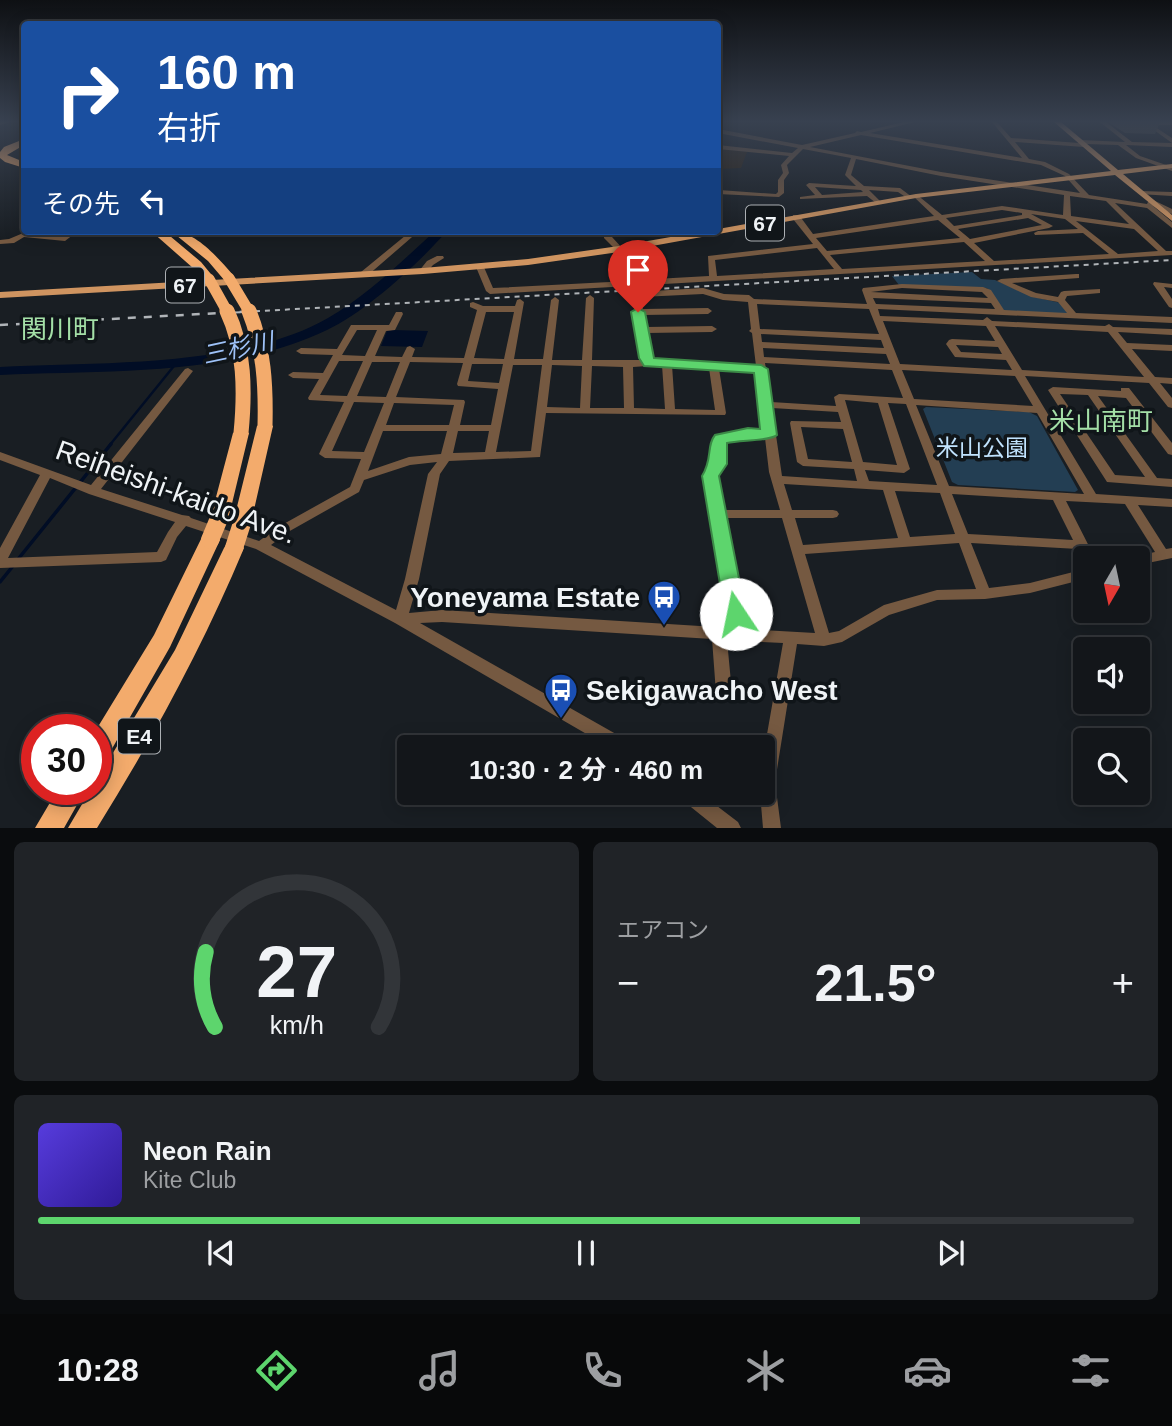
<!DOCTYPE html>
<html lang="ja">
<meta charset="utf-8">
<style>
:root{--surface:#13161a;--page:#202327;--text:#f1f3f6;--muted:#9d9fa2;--line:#323539;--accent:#5dd56d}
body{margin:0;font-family:Arial,"Noto Sans JP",sans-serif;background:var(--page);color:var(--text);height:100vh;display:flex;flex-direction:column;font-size:26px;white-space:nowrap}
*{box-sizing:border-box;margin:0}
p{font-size:23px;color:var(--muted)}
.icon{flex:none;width:38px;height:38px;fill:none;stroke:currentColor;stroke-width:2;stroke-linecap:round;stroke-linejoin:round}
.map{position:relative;height:828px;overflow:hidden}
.side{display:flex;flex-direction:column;gap:14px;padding:14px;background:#0a0c0e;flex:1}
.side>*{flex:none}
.hud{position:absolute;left:21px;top:21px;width:700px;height:214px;border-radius:7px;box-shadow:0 4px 18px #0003,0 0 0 2px var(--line);background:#1a4fa0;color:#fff;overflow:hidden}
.needle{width:46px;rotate:189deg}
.buttons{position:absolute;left:1073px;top:546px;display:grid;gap:14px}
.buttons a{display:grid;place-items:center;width:77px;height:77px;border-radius:7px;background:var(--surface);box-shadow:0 4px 18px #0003,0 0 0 2px var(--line);font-size:35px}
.speed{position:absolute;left:21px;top:714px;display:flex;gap:14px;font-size:35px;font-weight:700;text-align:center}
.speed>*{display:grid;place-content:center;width:91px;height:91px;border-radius:50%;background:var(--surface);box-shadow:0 4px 18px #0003,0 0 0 2px var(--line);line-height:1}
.speed .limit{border:10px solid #d22;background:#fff;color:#111}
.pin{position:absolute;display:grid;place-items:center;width:60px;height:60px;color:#fff;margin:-72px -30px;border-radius:50% 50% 50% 0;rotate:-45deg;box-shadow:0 0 7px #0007}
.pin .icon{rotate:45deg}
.me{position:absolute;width:77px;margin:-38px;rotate:349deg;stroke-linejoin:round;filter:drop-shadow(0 0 5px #0008)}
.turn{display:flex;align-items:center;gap:24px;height:147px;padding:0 21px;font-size:32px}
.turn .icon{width:91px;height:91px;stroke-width:2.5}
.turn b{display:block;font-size:49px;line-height:60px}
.then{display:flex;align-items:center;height:66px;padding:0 21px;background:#0003;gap:14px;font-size:26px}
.big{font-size:52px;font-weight:700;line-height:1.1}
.side .tile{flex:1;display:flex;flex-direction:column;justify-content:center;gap:10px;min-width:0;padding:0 24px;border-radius:10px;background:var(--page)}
.side .dial{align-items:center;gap:0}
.dial svg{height:182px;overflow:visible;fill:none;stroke:var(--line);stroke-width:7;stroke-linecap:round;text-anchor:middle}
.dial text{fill:var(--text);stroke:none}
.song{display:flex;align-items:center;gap:21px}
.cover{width:84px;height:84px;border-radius:10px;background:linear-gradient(135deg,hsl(250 70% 55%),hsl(250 70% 35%))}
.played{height:7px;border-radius:4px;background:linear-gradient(90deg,var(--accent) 75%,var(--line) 75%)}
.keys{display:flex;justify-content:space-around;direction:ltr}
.heat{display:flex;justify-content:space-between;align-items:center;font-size:38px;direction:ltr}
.side .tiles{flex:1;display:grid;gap:14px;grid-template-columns:1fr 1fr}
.tile:last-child{grid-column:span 2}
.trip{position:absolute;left:397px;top:735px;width:378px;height:70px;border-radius:7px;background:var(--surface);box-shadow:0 4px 18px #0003,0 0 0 2px var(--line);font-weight:700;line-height:70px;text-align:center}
.tabs{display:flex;height:112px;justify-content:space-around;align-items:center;background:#08090a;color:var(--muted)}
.tabs .icon{width:49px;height:49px}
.tabs .selected{color:var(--accent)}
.tabs b{font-size:32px;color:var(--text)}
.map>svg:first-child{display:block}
.education{fill:#2e2214}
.green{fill:#233e53}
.water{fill:#010d25}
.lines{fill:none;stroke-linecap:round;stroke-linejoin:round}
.stream-far1{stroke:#010d25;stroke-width:2.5}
.stream{stroke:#010d25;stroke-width:3.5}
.river{fill:#010d25;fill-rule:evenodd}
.minor{fill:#755941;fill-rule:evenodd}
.major{fill:#cf9460;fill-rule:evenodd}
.highway{fill:#f3ab6c;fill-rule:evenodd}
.rail-far1{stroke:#b0b4b8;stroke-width:2;stroke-dasharray:5 5;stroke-linecap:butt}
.rail{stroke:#b0b4b8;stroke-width:2.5;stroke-dasharray:8 8;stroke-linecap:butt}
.highway-bridge-far2{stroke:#f3ab6c;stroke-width:11}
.highway-bridge-far1{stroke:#f3ab6c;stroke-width:15}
.highway-bridge{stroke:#f3ab6c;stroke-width:18}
.wall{fill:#4a4641}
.route{fill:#5dd56d;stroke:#3c8a47;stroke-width:2}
.labels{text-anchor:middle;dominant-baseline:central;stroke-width:7;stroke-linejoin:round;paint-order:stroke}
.shield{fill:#101519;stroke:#acb0b4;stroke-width:2}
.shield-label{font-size:21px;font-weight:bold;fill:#eff3f6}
.park-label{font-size:23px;fill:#c1e3fe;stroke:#101519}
.water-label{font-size:24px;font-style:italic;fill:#9ec2f8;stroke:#101519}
.quarter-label{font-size:26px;fill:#a4e0a7;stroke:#101519}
.near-street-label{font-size:28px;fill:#eff3f6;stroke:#101519}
.near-poi-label{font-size:28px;font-weight:bold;fill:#eff3f6;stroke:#101519;text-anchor:end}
</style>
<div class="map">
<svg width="1172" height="828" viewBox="0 0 1172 828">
<rect width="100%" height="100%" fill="#191e23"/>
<path class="education" d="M718,148l29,4 -6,16 -23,1z"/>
<path class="green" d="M972,272l9,7 14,1 39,17 27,6 9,11 -66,-3 -17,-23 -88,-3 -7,-9z
M926,407l103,5 8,4 41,74 -3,2 -117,-7 -6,-3 -29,-73z"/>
<path class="water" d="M392,330l36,1 -6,16 -41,-1 6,-15z"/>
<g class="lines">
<path class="stream-far1" d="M109,446l69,-85"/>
<path class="stream" d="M19,558l92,-114
M0,582l13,-16"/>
<path class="river" d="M435,231h12c-29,33 -80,80 -120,99 -99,47 -220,40 -327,45v-8c99,-5 241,1 328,-49 40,-23 73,-56 107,-87z"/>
<path class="minor" d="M0,122h10l-10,3z
M904,122h11l-45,11 152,25 -30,-36h5l14,16 68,5 2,-3 44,2 -25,-20h6l26,20 40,1v4l-46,-2 14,11 32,11v4l-36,-13 -18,-13 -32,-1v2l-2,1 -69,-5 14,17 16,3 24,12 20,21 58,9 2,-4 2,-1 21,10v5l-19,-8 19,16v6l-25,-20 -32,-5 51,48h6v4l-682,39 -4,-3 -10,-24 4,-2h3l10,23 136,-7 -13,-31 -12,-12v-7h8v6l11,12 14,31 72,-4 -1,-20 105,-12 -20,-25v-4h6l14,19 121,-18 -20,-19 -1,-1 3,-2 26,21 60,-9 61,9 1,-20 -123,-19 -85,-17 -5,16 13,11 36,2 12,9 -5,1 -9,-6 -29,-2 11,11v2h-4l-9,-7 -67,3v-2l15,-2 -9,-10 3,-2 47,3 -11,-11 6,-17 -48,-9 -16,16 2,8 -5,7v13l-5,4 -61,-3 1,-4 57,4 2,-2v-12l5,-7 -2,-8 8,-9 -71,-7v-4l74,8 6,-5 -80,-15v-4l84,16 53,-12 2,-2 4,1zM861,135l180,30 24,11 15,17 -139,-21 -131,-25zM815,187l46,3 2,2 -41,3zM1070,196l36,5 23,23 -58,-8zM1002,210l20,3v2l-68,11 -8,-8zM1031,214l34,5 13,10 -40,2 -4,2 1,2 48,-2 26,21 -115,7 -20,-18 75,-15 4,-2zM1028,218l14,7 -72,14 -12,-10zM938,220l22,18 -133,13 -11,-13zM1076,221l58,8 24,22 -40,3zM964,242l21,19 -143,8 -12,-14zM817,248l17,21 -117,7 -2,-16z
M1143,122h29v3h-20l20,13v5z
M1141,191l31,1v4l-33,-2v-2z
M28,231l2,2 33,4 7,-6h8l-13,10 -41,-4 -10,6 -14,1v-4l9,-1z
M411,231h8l-52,45h-6v-4z
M437,256h6l1,2 -11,7 -7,8h-6l-1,-2 8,-10z
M1076,274h3v4l-67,5 24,10 22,4 3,-5 3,-1 36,-2v4l-33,3 -2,4 11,13 96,4v6l-294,-14 2,7 103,4 4,-3 5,4 113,5 4,-2 4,3 59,2v6l-54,-3 9,11 45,2v6l-40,-2 23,28 17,1v6l-12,-1 12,15v10l-4,-1 -19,-24 -124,-7 71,118 76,5v8l-34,-2 28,44 6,-1v10l-34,7v-7h-6l1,-1 22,-5 -30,-48 -59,-3 29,57h-10l-1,3 -6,-12 -107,-6 18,45 41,-5 55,-14v10l-55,14 -45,6 -48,1 -48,15 -47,27 -18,4 -27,-2 -22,138 6,46h-18l-3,-35h3v-36l20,-114 -56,-3 5,53 -3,5 -5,2 -5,-2 -3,-5 -4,-54 -270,-17 -22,1 210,119 2,5h-23l-214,-124 -139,-74 -70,-23 -9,11 -11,23 -5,2 -161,6v-20l40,-73 -40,-15v-8l91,33 94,-116 3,-1 5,3 -92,118 81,26 7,1 2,2 68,23 21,-15 70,-39 11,-28 -36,-1 -6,-4 25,-52 -35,-2 -1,-2 11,-19 -26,-1 -5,-3 5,-3 30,1 10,-18 -32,-1 -5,-3 5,-3 36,1 14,-24h38l7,-13h6l1,2 -8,16 -9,1 -11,25 27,1 5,-10 3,-1 5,3 -3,8 52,1 13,-48 -7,-3v-4l3,-1 10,4h32l2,-6 3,-1 4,3 -10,57h29l8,-59 4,-3 4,3 -7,60h30l4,-62 4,-3 4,3 -2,62h51l-11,-65 4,-3 67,-4 21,6 25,1 5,4 113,5 -5,-14 1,-2 39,-4 81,3 8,3 13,20 63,3 -9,-11 -27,-5 -34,-16 4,-2zM902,288l80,4 6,6 -117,-6zM703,294l20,6 25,2 3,27 -2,2 3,2 4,33 -89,-7 -15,1 -1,-2 -4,-25 65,-1 5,-3 -5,-3 -66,1 -3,-12 65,-1 4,-3 -4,-3 -65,1 -2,-12zM873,298l118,5 4,6 -119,-5zM757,304l112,5 10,25 -119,-5zM486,312h28l-10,47 -30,-1zM883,321l103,5 9,15 -43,-2 -3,1 -3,4 9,13 51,3 6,10 -112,-6zM995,326l113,6 36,45 -122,-7zM357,330h20l-12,26 -23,-1zM761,334l120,6 3,8 -122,-6zM956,345l42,2 4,7 -41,-2zM763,348l123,6 4,10 -126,-7zM339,361h24l-16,35 -27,-1zM372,362h28l-14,35 -29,-1zM410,362l53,1 -6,21 1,2 40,3 -7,36h-31l5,-23 -1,-2 -68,-3zM765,363l127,7 11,28 -64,-4 -5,3 2,9 -65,-4zM472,364h31l-4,19 -31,-2zM513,365h29l-11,86 -35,1zM552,365l30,1 -2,42 -33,-1zM662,365l3,44 -31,-1 -1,-41zM672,365l37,3 6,42 -40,-1zM592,366l31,1 1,41h-34zM719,369l38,3 7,59c-15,-1 -41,-2 -51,11v22l-8,12 27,152 -290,-18 -33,3 10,-34 21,-105 9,-13 91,-4 6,-44 179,2 1,-2zM902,370l113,6 18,30 -119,-7zM845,400l33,3 19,62 -34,-3zM354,402l30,1 -20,49 -32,-1zM394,403l60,2 -5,20h-63zM888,403l18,1 31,81 -68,-4 -4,-11 39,3 6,-4zM916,405l121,8 47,81 -135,-8zM772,408l66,4 3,10 -50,-1 -1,2 7,39 6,4 51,3 3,12 -75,-5zM801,427l42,2 9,33 -44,-3zM383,431h64l-6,23 -32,3 -41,14zM458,431h31l-4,21 -32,1zM748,436l17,2 4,34 11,38h-57l-6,-34 8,-12 -1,-21zM437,462l-9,12 -23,105 -9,31 -125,-65 17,-13 71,-40 5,-12 46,-15zM50,478l39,16 86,28 -7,10 -11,20 -149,6zM784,484l99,6 15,48 -95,7 -8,-27h38l4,-1 2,-3 -2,-3 -4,-1h-41zM895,491l45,2 15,41 -45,3zM952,494l101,6 20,40 -105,-6zM725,518h57l33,115 -69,-4zM959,543l17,46 -39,1 -53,15 -45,26 -10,2 -24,-79z
M1154,282l18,2v4l-8,-1 8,12v9l-3,-1 -16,-23z
M1053,387l68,4v-3h8l43,55v12l-4,-1 -42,-56 -28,-2 59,82 15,1v8l-65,-5 -59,-92zM1060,394l28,1 57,82 -30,-2z
M679,793h21l38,29 3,6h-24l-36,-29z"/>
<path class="major" d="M1054,122h7l57,48 54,-6v4l-49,6 49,41v6l-57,-46 -199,23 -297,54 -91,13 -105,9 -423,24v-6l423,-24 105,-9 91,-13 86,-15h13v-2l198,-35 195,-23z"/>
<path class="highway" d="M24,139v6l-17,10 17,7v6l-19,-6 -5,-4v-6l4,-5z
M151,231h13l37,31 14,17 -2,3h-8l-12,-14z
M171,231c25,0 47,27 62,44v6h-8l-17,-20z
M265,421l8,5 -22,97 -2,5h-14l-2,-5 24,-97z
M241,428l8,5 -20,83 -2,5h-14l-2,-5 22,-83z
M210,533l7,2 3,5 -50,107 -65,114 -9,3v-34l58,-95 49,-100z
M234,541l7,2 3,5c-41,98 -91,190 -147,280h-29l23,-39h5v-8l79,-131 49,-102 3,-5z
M58,789h28l-22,39h-29z"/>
<path class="rail-far1" d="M225,313l947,-53"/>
<path class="rail" d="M0,325l257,-14"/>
<path class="highway-bridge-far2" d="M229,278l21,35
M209,279l19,34"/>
<path class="highway-bridge-far1" d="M227,311c18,38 18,81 14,122
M249,311c15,37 17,75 16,115"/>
<path class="highway-bridge" d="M210,540l10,-24
M234,548l8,-25"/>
</g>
<path class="wall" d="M1108,122h52l-5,12 -30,-1z"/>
<linearGradient id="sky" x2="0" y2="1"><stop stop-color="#0e1013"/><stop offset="0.51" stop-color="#384150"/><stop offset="1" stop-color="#384150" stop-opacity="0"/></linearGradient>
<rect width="1172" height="238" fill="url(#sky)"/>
<path class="route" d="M638,308l7,4 9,46 107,7 7,4 9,66c-6,6 -38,5 -50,8v21l-8,12 27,138 -3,6 -7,3 -8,-3 -3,-6 -23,-138c11,-17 4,-30 13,-41l33,-7 12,1 -6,-56 -110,-7 -5,-8 -8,-46z"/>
<defs>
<symbol id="bus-pin" viewBox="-11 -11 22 30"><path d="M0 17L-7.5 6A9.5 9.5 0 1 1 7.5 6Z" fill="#1a4fb4" stroke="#101519"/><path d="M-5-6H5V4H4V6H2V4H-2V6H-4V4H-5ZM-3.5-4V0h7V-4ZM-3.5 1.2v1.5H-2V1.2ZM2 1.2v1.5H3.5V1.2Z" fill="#fff"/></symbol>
</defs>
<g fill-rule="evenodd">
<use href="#bus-pin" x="645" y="578" width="38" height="52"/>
<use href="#bus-pin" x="542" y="671" width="38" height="52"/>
</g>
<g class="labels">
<g class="shield">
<rect x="746" y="205.5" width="38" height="35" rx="5"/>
<rect x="166" y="267.5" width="38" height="35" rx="5"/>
<rect x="118" y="718.5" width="42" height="35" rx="5"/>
</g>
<g class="shield-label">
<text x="765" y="223">67</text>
<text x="185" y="285">67</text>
<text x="139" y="736">E4</text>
</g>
<g class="park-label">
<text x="982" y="448">米山公園</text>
</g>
<g class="water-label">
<text transform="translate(238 348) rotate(-12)">三杉川</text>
</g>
<g class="quarter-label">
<text x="60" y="329">関川町</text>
<text x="1101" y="421">米山南町</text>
</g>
<g class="near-street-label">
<text transform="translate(176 492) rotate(20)">Reiheishi-kaido Ave.</text>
</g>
<g class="near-poi-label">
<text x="640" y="597">Yoneyama Estate</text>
<text x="586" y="690" text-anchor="start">Sekigawacho West</text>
</g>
</g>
</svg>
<div class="buttons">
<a><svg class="needle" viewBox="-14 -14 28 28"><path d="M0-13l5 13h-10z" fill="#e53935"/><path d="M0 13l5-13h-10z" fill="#9d9fa2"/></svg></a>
<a><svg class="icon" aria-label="sound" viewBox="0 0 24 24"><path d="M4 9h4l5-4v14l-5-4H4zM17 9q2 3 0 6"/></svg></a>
<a><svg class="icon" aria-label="search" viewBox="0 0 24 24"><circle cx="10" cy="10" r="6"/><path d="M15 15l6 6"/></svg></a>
</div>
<div class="speed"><div class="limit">30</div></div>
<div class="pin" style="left:638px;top:312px;background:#d93025"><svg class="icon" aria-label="arrive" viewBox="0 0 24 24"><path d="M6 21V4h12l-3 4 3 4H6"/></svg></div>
<svg class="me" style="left:736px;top:614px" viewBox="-20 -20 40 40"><circle r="19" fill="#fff"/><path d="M0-13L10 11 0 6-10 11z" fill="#5dd56d"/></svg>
<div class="trip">10:30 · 2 分 · 460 m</div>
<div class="hud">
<div class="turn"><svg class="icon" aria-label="right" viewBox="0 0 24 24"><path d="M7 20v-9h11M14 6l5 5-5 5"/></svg><div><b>160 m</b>右折</div></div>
<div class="then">その先<svg class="icon" aria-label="left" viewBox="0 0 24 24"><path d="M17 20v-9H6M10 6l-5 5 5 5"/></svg></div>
</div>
</div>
<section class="side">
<div class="tiles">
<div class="tile dial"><svg viewBox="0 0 100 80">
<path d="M14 69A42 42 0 1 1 86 69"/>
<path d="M14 69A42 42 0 0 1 10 36" stroke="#5dd56d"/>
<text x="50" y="56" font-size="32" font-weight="700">27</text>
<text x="50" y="72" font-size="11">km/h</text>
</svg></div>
<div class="tile"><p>エアコン</p>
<div class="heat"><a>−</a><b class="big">21.5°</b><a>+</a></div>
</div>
<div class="tile">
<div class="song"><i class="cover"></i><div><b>Neon Rain</b><p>Kite Club</p></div></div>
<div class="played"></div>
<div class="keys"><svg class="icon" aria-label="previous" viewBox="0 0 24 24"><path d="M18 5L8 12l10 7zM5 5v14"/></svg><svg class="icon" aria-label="pause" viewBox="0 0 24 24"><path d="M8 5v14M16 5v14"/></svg><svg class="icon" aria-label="next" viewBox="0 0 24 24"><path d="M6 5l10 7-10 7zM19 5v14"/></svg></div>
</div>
</div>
</section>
<nav class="tabs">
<b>10:28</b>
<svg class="icon selected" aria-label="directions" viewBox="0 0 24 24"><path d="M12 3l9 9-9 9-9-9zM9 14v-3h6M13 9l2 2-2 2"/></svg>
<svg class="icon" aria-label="music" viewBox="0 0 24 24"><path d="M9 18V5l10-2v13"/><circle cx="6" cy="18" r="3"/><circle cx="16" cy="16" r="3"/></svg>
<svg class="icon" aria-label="phone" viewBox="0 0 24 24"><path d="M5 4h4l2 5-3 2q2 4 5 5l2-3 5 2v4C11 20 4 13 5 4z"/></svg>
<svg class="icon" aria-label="climate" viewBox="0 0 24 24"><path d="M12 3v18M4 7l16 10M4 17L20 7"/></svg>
<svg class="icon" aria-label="car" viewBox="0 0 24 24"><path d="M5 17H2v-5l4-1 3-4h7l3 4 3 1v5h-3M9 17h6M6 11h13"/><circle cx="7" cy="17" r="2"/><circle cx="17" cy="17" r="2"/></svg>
<svg class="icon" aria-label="filters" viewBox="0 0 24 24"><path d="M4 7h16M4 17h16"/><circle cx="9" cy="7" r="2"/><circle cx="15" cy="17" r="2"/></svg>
</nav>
